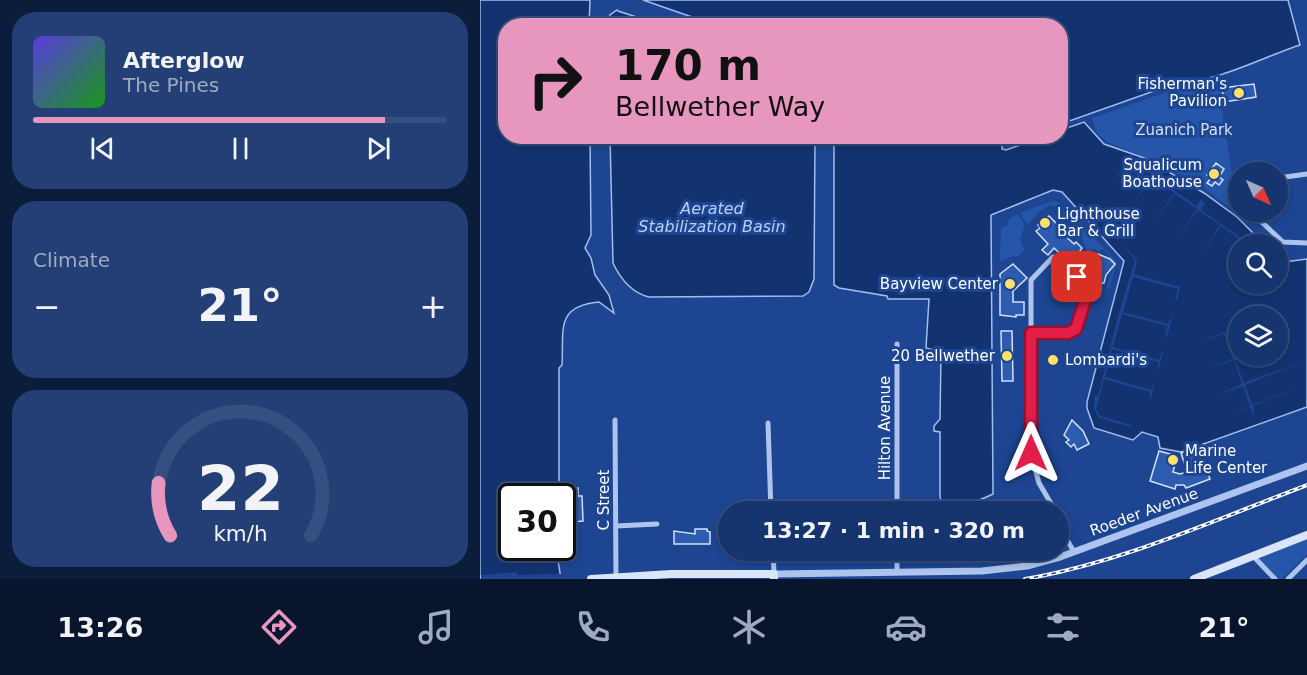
<!DOCTYPE html>
<meta charset="utf-8">
<style>
:root{--surface:#16346e;--page:#233f76;--text:#f1f3f6;--muted:#9eaac2;--line:#354f81;--accent:#e797bd}
body{margin:0;font-family:"DejaVu Sans",sans-serif;background:var(--page);color:var(--text);height:100vh;display:flex;flex-direction:column;font-size:22px;white-space:nowrap}
*{box-sizing:border-box;margin:0}
p{font-size:20px;color:var(--muted)}
.icon{flex:none;width:33px;height:33px;fill:none;stroke:currentColor;stroke-width:2;stroke-linecap:round;stroke-linejoin:round}
.map{position:relative;flex:1;overflow:hidden}
.sheet{display:flex;flex-direction:column;gap:12px;padding:12px;background:#0c1d3c;width:480px}
.sheet>*{flex:none}
.guide{position:absolute;left:18px;top:18px;width:570px;height:126px;border-radius:24px;box-shadow:0 3px 9px #0003,0 0 0 2px var(--line);background:#e797bd;color:#111;overflow:hidden}
.needle{width:39px;rotate:135deg}
.buttons{position:absolute;left:748px;top:162px;display:grid;gap:12px}
.buttons a{display:grid;place-items:center;width:60px;height:60px;border-radius:50%;background:var(--surface);box-shadow:0 3px 9px #0003,0 0 0 2px var(--line);font-size:30px}
.speed{position:absolute;left:18px;top:483px;display:flex;gap:12px;font-size:30px;font-weight:700;text-align:center}
.speed>*{display:grid;place-content:center;width:78px;height:78px;border-radius:50%;background:var(--surface);box-shadow:0 3px 9px #0003,0 0 0 2px var(--line);line-height:1}
.speed .limit{border:3px solid #111;border-radius:9px;background:#fff;color:#111}
.pin{position:absolute;display:grid;place-items:center;width:51px;height:51px;color:#fff;margin:-26px;border-radius:12px;box-shadow:0 3px 9px #0006}
.me{position:absolute;width:66px;margin:-33px;rotate:0deg;stroke-linejoin:round;filter:drop-shadow(0 0 4px #0008)}
.turn{display:flex;align-items:center;gap:21px;height:126px;padding:0 18px;font-size:27px}
.turn .icon{width:78px;height:78px;stroke-width:2.5}
.turn b{display:block;font-size:42px;line-height:51px}
.big{font-size:45px;font-weight:700;line-height:1.1}
.sheet .tile{flex:1;display:flex;flex-direction:column;justify-content:center;gap:9px;min-width:0;padding:0 21px;border-radius:24px;background:var(--page)}
.sheet .dial{align-items:center;gap:0}
.dial svg{height:156px;overflow:visible;fill:none;stroke:var(--line);stroke-width:7;stroke-linecap:round;text-anchor:middle}
.dial text{fill:var(--text);stroke:none}
.song{display:flex;align-items:center;gap:18px}
.cover{width:72px;height:72px;border-radius:9px;background:linear-gradient(135deg,hsl(250 70% 55%),hsl(120 70% 35%))}
.played{height:6px;border-radius:3px;background:linear-gradient(90deg,var(--accent) 85%,var(--line) 85%)}
.keys{display:flex;justify-content:space-around;direction:ltr}
.heat{display:flex;justify-content:space-between;align-items:center;font-size:33px;direction:ltr}
.trip{position:absolute;left:238px;top:501px;width:351px;height:60px;border-radius:30px;background:var(--surface);box-shadow:0 3px 9px #0003,0 0 0 2px var(--line);font-weight:700;line-height:60px;text-align:center}
.tab-bar{display:flex;height:96px;justify-content:space-around;align-items:center;background:#09152c;color:var(--muted)}
.tab-bar .icon{width:42px;height:42px}
.tab-bar .active{color:var(--accent)}
.tab-bar b{font-size:27px;color:var(--text)}
main{display:flex;flex:1;min-height:0}
.map>svg:first-child{display:block}
.green{fill:#2656aa}
.water{fill:#133370;stroke:#a0bef0;stroke-width:1.5;fill-rule:evenodd}
.pier{fill:#1d4592}
.building{fill:#2c5baf;stroke:#d3e1fa;stroke-width:1.5}
.lines{fill:none;stroke-linecap:round;stroke-linejoin:round}
.minor{stroke:#adc5ee;stroke-width:5}
.tertiary{stroke:#adc5ee;stroke-width:7}
.secondary{stroke:#dae5fa;stroke-width:8}
.rail-casing{stroke:#fff;stroke-width:4}
.rail{stroke:#1d4592;stroke-width:1.5;stroke-dasharray:4.5;stroke-linecap:butt}
.route-casing{stroke:#92132f;stroke-width:15}
.route{stroke:#e11d48;stroke-width:10}
.poi-dot{fill:#fee06b;stroke:#1d4592;stroke-width:2}
.labels{text-anchor:middle;dominant-baseline:central;stroke-width:6;stroke-linejoin:round;paint-order:stroke}
.poi-label{font-size:15px;fill:#fff;stroke:#1d4592;text-anchor:end}
.park-label{font-size:15px;fill:#d3e1fa;stroke:#1d4592}
.street-label{font-size:15px;fill:#fff;stroke:#1d4592}
.water-label{font-size:16px;font-style:italic;fill:#b9cff5;stroke:#1d4592}
</style>
<main>
<section class="sheet">
<div class="tile">
<div class="song"><i class="cover"></i><div><b>Afterglow</b><p>The Pines</p></div></div>
<div class="played"></div>
<div class="keys"><svg class="icon" aria-label="previous" viewBox="0 0 24 24"><path d="M18 5L8 12l10 7zM5 5v14"/></svg><svg class="icon" aria-label="pause" viewBox="0 0 24 24"><path d="M8 5v14M16 5v14"/></svg><svg class="icon" aria-label="next" viewBox="0 0 24 24"><path d="M6 5l10 7-10 7zM19 5v14"/></svg></div>
</div>
<div class="tile"><p>Climate</p>
<div class="heat"><a>−</a><b class="big">21°</b><a>+</a></div>
</div>
<div class="tile dial"><svg viewBox="0 0 100 80">
<path d="M14 69A42 42 0 1 1 86 69"/>
<path d="M14 69A42 42 0 0 1 8 42" stroke="#e797bd"/>
<text x="50" y="56" font-size="32" font-weight="700">22</text>
<text x="50" y="72" font-size="11">km/h</text>
</svg></div>
</section>
<div class="map">
<svg width="827" height="579" viewBox="0 0 827 579">
<rect width="100%" height="100%" fill="#1d4592"/>
<path class="green" d="M738,80l1,7 9,-3v3l-6,1 1,13 -2,1 12,80 -5,10 8,9v6l-3,3 -28,-21 -37,-22 -61,-25 -10,-9 -5,-15 98,-34 9,2z
M573,201l7,2 14,15 -2,1 -12,-12 -10,-2 -9,5 -14,15 -7,-12z
M538,214l7,11 -5,14 4,11 -7,7 -5,-1 -12,6 1,-34 7,-3 1,-6z
M595,219l42,43 -8,27h-3l9,-25 -7,-5 1,-3 -6,-7 -5,3 -3,-3 -6,2 -1,3 -9,-21 2,-4z
M827,539v15l-25,25h-4l-21,-21z"/>
<path class="water" d="M0,0h110l-1,25 -83,1v110l84,1 1,98 -6,13 6,10 4,17 14,20 5,18 -15,-11c-44,4 -35,28 -37,63l-3,3v128h-47v52h44l5,31h-80l-1,-4z
M163,0h645l12,45c-27,8 -90,40 -115,35l-124,44 -1,-98 -345,-1z
M137,10l1,1 43,14h-52l1,-10z
M604,122l20,22 43,15 57,34 33,24 27,27h-25v40h39v-25l6,3 23,-3v148l-126,45 -21,-4 -2,-11 -16,-5 -9,8 -39,-12 -7,-20v-6l37,-141 -62,-69 -9,-2 -62,25 2,279c-14,7 -39,16 -52,7l-1,-5v-64l-6,-1v-5l6,-7 1,-64 -7,-5 -8,-2 3,-49h-41l-1,-3 -48,-8 -5,-3v-148h190l-22,8v4l4,1 37,-13 17,-1 1,-6zM759,316h39v40h-39z
M130,137h205l-1,142 -5,13 -6,4 -154,1c-17,-4 -29,-19 -36,-34z"/>
<path class="pier" d="M645,165l23,16 5,-6 43,31 5,-6 4,3 -4,7 44,31 -4,3 1,-3 -21,-15 -25,35 24,-36 -22,-15 -25,35 24,-36 -22,-15 -25,34 24,-35 -21,-16 -21,29 15,-23 -21,-16 -14,16z
M640,241l17,19 -3,14 46,13 -3,13 -2,-1 3,-10 -45,-12 -10,35 45,12 5,-9 -6,22h-2l2,-11 -45,-12 -9,33 46,13 3,-8h1l-5,19v-9l-46,-13 -7,28 46,13 4,-8 -5,19v-9l-46,-13 -8,30 4,7 31,9v2l-32,-9 -5,-9 1,-13h3l21,-83 16,-53z
M759,327l-14,6 10,25 11,-2 -11,4 9,23 63,-23 -62,25 7,20 55,-20 -54,21 2,13 -5,-12 -27,10 27,-11 -7,-20 -28,10 27,-12 -8,-24 -29,10 28,-11 -9,-25 -29,9z
M37,572v3l46,-1 1,5h-83v-4z"/>
<path class="building" d="M774,84l2,13 -32,5 -2,-14z
M736,163l8,6 -5,8 4,3 -4,5 -4,-3 -3,4 -5,-3 4,-5 -4,-3z
M569,216l10,10 -2,2 17,16 2,-2 6,6 -2,3 3,3 -11,11 -18,-17 -6,7 -6,-5 6,-6 -12,-13 4,-3 -2,-3z
M618,254l12,5 5,5 -9,11 -2,8 -6,1 -3,-3 3,-8 -10,-10 4,-8z
M533,264l14,14 -14,13v11h11v13h-8v2l-16,-2v-41z
M521,331h11l1,50h-11z
M592,420l11,11 6,13 -12,6 -3,-6 -3,3 -5,-5 3,-2 -5,-5z
M724,444l4,12 -6,2 8,21 -24,9 -2,-3h-8l-1,4 -25,-8 9,-30 18,5 -4,16 7,2 7,-2 -6,-19z
M98,488v8h4l1,25 -21,2 1,-34z
M215,529h12v2l3,1v12h-36v-13l21,3z"/>
<g class="lines">
<path class="minor" d="M798,178l29,-4
M759,183l-7,8 7,10
M771,212l32,30 24,1
M551,333h39l8,-8 10,-37 -30,-29 -5,-2 -22,23v173l8,30 17,29
M135,420l1,159
M288,423l3,89
M417,512v-168
M579,517l5,10 -2,4 12,21
M136,526l41,-2
M293,550l1,24
M773,556l22,23
M417,572v-22
M808,579l19,-19"/>
<path class="tertiary" d="M294,574l208,-3 45,-5 33,-9 247,-91"/>
<path class="secondary" d="M111,579l80,-5h103v5
M714,579l113,-44"/>
<defs>
<path id="rail" d="M545,579c98,-17 190,-59 282,-94"/>
</defs>
<use href="#rail" class="rail-casing"/>
<use href="#rail" class="rail"/>
</g>
<g class="lines">
<defs>
<path id="route" d="M551,453v-120h37l8,-4 12,-38 -1,-5 -10,-9"/>
</defs>
<use href="#route" class="route-casing"/>
<use href="#route" class="route"/>
</g>
<g class="poi-dot">
<circle cx="759" cy="93" r="6"/>
<circle cx="734" cy="174" r="6"/>
<circle cx="565" cy="223" r="6"/>
<circle cx="530" cy="284" r="6"/>
<circle cx="527" cy="356" r="6"/>
<circle cx="573" cy="360" r="6"/>
<circle cx="693" cy="460" r="6"/>
</g>
<g class="labels">
<g class="poi-label">
<text x="747" y="84">Fisherman's<tspan x="747" dy="17">Pavilion</tspan></text>
<text x="722" y="165">Squalicum<tspan x="722" dy="17">Boathouse</tspan></text>
<text x="577" y="214" text-anchor="start">Lighthouse<tspan x="577" dy="17">Bar &amp; Grill</tspan></text>
<text x="518" y="284">Bayview Center</text>
<text x="515" y="356">20 Bellwether</text>
<text x="585" y="360" text-anchor="start">Lombardi's</text>
<text x="705" y="451" text-anchor="start">Marine<tspan x="705" dy="17">Life Center</tspan></text>
</g>
<g class="park-label">
<text x="704" y="130">Zuanich Park</text>
</g>
<g class="street-label">
<text transform="translate(405 428) rotate(-90)">Hilton Avenue</text>
<text transform="translate(124 500) rotate(-90)">C Street</text>
<text transform="translate(664 512) rotate(-20)">Roeder Avenue</text>
</g>
<g class="water-label">
<text x="232" y="208">Aerated<tspan x="232" dy="18">Stabilization Basin</tspan></text>
</g>
</g>
</svg>
<div class="buttons">
<a><svg class="needle" viewBox="-14 -14 28 28"><path d="M0-13l5 13h-10z" fill="#e53935"/><path d="M0 13l5-13h-10z" fill="#9eaac2"/></svg></a>
<a><svg class="icon" aria-label="search" viewBox="0 0 24 24"><circle cx="10" cy="10" r="6"/><path d="M15 15l6 6"/></svg></a>
<a><svg class="icon" aria-label="layers" viewBox="0 0 24 24"><path d="M12 4l9 5-9 5-9-5zM3 14l9 5 9-5"/></svg></a>
</div>
<div class="speed"><div class="limit">30</div></div>
<div class="pin" style="left:597px;top:277px;background:#d93025"><svg class="icon" aria-label="arrive" viewBox="0 0 24 24"><path d="M6 21V4h12l-3 4 3 4H6"/></svg></div>
<svg class="me" style="left:551px;top:453px" viewBox="-20 -20 40 40"><path d="M0-17L14 15 0 8-14 15z" fill="#e11d48" stroke="#fff" stroke-width="4"/></svg>
<div class="trip">13:27 · 1 min · 320 m</div>
<div class="guide">
<div class="turn"><svg class="icon" aria-label="right" viewBox="0 0 24 24"><path d="M7 20v-9h11M14 6l5 5-5 5"/></svg><div><b>170 m</b>Bellwether Way</div></div>
</div>
</div>
</main>
<nav class="tab-bar">
<b>13:26</b>
<svg class="icon active" aria-label="directions" viewBox="0 0 24 24"><path d="M12 3l9 9-9 9-9-9zM9 14v-3h6M13 9l2 2-2 2"/></svg>
<svg class="icon" aria-label="music" viewBox="0 0 24 24"><path d="M9 18V5l10-2v13"/><circle cx="6" cy="18" r="3"/><circle cx="16" cy="16" r="3"/></svg>
<svg class="icon" aria-label="phone" viewBox="0 0 24 24"><path d="M5 4h4l2 5-3 2q2 4 5 5l2-3 5 2v4C11 20 4 13 5 4z"/></svg>
<svg class="icon" aria-label="climate" viewBox="0 0 24 24"><path d="M12 3v18M4 7l16 10M4 17L20 7"/></svg>
<svg class="icon" aria-label="car" viewBox="0 0 24 24"><path d="M5 17H2v-5l4-1 3-4h7l3 4 3 1v5h-3M9 17h6M6 11h13"/><circle cx="7" cy="17" r="2"/><circle cx="17" cy="17" r="2"/></svg>
<svg class="icon" aria-label="filters" viewBox="0 0 24 24"><path d="M4 7h16M4 17h16"/><circle cx="9" cy="7" r="2"/><circle cx="15" cy="17" r="2"/></svg>
<b>21°</b>
</nav>
